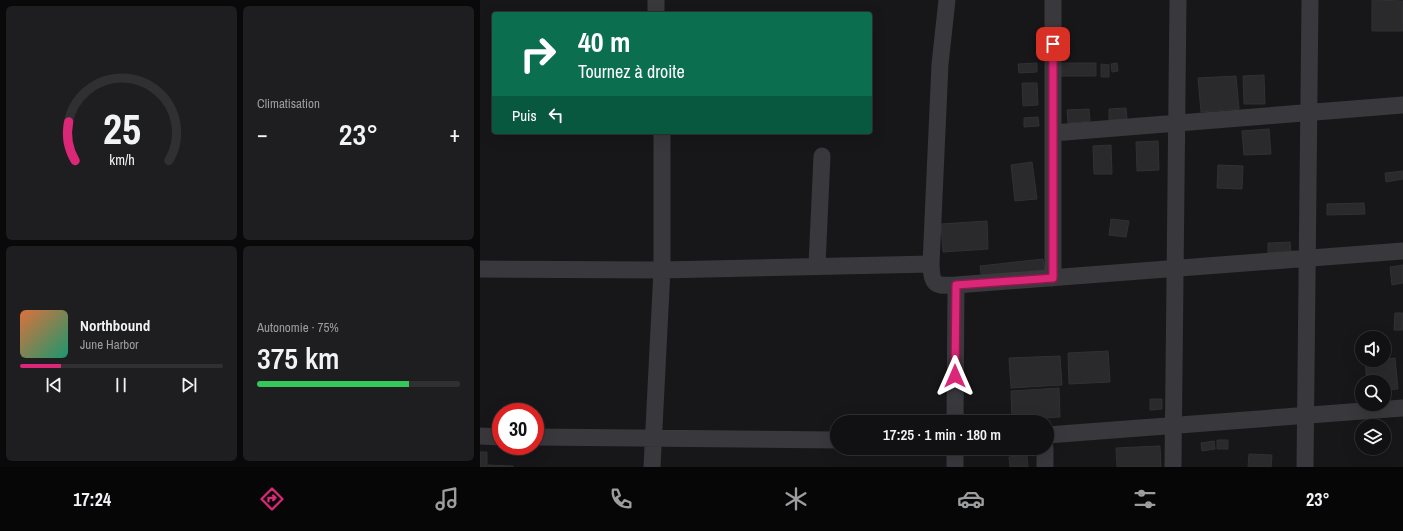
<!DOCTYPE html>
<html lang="fr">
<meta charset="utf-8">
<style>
:root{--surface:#111012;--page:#1e1e20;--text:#f1f3f6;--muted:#9c9d9f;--line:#303032;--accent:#db2777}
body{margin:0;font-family:"Archivo Narrow",sans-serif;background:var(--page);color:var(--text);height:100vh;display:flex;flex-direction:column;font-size:15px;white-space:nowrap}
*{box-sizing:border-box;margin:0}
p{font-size:13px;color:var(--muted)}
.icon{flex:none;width:22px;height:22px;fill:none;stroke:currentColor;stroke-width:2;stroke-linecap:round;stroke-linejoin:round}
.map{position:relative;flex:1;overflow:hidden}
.drawer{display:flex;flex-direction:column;gap:6px;padding:6px;background:#09090a;width:480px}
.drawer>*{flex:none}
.banner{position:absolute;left:12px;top:12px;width:380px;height:122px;border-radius:4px;box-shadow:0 4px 16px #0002,0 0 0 1px var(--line);background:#0b6e4f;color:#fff;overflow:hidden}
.fabs{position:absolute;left:875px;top:331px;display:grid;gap:8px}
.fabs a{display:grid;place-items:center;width:36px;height:36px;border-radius:50%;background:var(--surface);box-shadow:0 4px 16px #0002,0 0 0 1px var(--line);font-size:20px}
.speed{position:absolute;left:12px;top:403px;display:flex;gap:8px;font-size:20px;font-weight:700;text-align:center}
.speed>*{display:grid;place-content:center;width:52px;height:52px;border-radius:50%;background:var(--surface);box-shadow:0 4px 16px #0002,0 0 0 1px var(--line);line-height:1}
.speed .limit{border:6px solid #d22;background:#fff;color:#111}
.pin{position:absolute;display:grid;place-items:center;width:34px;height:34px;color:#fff;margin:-17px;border-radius:8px;box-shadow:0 2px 6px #0006}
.me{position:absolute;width:44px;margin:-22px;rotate:0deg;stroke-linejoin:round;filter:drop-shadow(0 0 3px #0008)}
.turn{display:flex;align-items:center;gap:14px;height:84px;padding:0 20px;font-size:18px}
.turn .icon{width:52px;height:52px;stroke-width:2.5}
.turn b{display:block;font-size:28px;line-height:34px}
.then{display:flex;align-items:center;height:38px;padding:0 20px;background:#0003;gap:8px;font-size:15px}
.big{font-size:30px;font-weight:600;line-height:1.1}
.drawer .card{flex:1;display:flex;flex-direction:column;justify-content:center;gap:6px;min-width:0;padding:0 14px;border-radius:6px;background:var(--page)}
.drawer .dial{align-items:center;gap:0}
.dial svg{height:104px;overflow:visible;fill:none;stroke:var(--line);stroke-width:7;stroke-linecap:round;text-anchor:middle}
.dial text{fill:var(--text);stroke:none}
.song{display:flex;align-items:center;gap:12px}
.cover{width:48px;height:48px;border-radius:6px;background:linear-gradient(135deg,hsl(20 70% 55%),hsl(160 70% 35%))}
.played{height:4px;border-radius:2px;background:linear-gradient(90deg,var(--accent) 20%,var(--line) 20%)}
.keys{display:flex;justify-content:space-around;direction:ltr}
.heat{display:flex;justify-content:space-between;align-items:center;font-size:22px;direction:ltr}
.charge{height:6px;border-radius:3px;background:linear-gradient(90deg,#34c759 75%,var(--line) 0)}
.drawer .tiles{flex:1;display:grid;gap:6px;grid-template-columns:repeat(2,1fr)}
.trip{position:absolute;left:350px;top:415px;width:224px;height:40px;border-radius:20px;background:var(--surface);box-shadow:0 4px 16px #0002,0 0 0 1px var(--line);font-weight:600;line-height:40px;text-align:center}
.menu{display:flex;height:64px;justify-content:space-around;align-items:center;background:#070607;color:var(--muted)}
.menu .icon{width:28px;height:28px}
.menu .selected{color:var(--accent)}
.menu b{font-size:18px;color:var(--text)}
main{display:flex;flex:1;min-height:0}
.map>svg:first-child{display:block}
.building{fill:#2a292c;stroke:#313034}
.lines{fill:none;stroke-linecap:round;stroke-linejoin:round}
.minor{stroke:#38383d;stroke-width:17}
.route-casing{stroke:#8e194d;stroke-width:10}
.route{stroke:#db2777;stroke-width:7}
</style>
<main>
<section class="drawer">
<div class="tiles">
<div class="card dial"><svg viewBox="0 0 100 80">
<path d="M14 69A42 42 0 1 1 86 69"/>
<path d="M14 69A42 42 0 0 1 9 39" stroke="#db2777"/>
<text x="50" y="56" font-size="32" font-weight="700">25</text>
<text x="50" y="72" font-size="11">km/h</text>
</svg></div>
<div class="card"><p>Climatisation</p>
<div class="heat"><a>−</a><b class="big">23°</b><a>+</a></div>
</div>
<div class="card">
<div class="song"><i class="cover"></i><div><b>Northbound</b><p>June Harbor</p></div></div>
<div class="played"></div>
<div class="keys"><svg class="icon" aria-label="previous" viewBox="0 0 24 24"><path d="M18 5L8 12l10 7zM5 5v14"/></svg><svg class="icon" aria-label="pause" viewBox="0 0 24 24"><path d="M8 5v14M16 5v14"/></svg><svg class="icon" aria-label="next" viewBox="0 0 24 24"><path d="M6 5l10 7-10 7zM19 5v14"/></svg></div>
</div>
<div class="card"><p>Autonomie · 75%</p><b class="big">375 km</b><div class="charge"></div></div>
</div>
</section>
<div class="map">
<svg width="923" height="467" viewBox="0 0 923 467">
<rect width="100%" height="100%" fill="#171618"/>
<path class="building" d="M892,0l31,1v30h-31z
M557,63v9l-18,1 -1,-9z
M582,63h34v13h-35z
M637,63l1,8 -6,1 -1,-8z
M621,64l8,1v12h-8z
M784,75l1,29h-21l-1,-28z
M756,76l3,33 -38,3 -3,-34z
M542,83h15l1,22 -15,1z
M646,108l1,11 -18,1v-11z
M609,109l1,12 -22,2 -1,-13z
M558,117l1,9 -15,1v-9z
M789,129l2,25 -27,1 -2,-24z
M678,141l1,29 -22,1 -1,-29z
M631,145l1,29h-18l-1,-28z
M552,162l5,37 -22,2 -4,-36z
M738,165l25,1 -1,23 -25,-1z
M923,171v8l-17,3 -1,-9z
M884,203l1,11 -38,1v-11z
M631,219l18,2 -3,16 -17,-2z
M507,221l1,28 -45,3 -2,-28z
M810,242l1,10 -23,1v-10z
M563,259l2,14 -63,7 -2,-14z
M923,265v18l-11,2 -2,-18z
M915,313h8v17h-9z
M887,332h9l1,6h-10z
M628,351l2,31 -41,2 -1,-31z
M580,356l2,29 -51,3 -2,-30z
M915,358l3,31 -14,1v-8h-17l-2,-21z
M579,388l1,29 -48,3 -1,-29z
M670,399h12v10l-12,1z
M737,440h11v9h-11z
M734,441l1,8 -13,2 -1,-8z
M680,446l1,21h-44l-1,-19z
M0,452h7v15h-7z
M769,454l23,1 -1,12h-23z
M547,455l1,12h-18l-1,-10z
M8,465l25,1v1h-25z"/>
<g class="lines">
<path class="minor" d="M176,0v14
M467,0l-7,64 -9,200c1,22 4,22 25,21l447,-34
M573,0v278
M573,133l350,-28
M337,265l5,-109
M0,269l182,1 269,-6
M475,422l1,-137
M567,435l356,-27
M0,436l21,1
M55,437l302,3
M475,448v19
M565,448v19
M172,467l10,-197v-138
M693,467l5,-467
M825,467l5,-467"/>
</g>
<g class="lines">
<defs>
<path id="route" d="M475,376l1,-91 97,-7v-234"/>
</defs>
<use href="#route" class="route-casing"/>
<use href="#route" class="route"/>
</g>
</svg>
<div class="fabs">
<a><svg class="icon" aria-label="sound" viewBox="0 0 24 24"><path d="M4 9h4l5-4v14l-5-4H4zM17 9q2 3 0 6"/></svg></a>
<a><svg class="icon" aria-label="search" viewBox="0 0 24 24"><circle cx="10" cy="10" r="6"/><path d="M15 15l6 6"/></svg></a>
<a><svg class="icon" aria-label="layers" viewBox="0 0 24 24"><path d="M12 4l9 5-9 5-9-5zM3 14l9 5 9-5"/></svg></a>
</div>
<div class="speed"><div class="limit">30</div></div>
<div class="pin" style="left:573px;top:44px;background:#d93025"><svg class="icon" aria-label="arrive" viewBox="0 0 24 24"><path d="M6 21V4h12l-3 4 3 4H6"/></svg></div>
<svg class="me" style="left:475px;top:376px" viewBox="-20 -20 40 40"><path d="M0-17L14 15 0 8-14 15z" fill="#db2777" stroke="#fff" stroke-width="4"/></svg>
<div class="trip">17:25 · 1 min · 180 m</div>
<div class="banner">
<div class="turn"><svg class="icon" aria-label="right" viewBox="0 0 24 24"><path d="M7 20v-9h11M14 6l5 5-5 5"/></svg><div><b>40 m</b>Tournez à droite</div></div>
<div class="then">Puis<svg class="icon" aria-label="left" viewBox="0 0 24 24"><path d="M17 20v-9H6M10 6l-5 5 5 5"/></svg></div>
</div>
</div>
</main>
<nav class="menu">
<b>17:24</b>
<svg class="icon selected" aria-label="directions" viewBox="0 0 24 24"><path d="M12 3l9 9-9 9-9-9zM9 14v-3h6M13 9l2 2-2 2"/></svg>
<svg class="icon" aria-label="music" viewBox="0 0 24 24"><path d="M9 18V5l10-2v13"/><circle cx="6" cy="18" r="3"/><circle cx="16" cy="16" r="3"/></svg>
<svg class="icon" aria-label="phone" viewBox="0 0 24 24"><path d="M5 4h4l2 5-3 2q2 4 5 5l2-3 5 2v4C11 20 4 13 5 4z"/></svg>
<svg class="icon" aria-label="climate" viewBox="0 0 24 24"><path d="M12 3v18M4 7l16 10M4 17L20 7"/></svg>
<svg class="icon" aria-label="car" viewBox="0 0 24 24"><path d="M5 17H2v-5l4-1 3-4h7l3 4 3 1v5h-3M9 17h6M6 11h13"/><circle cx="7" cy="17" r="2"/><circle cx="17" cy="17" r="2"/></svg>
<svg class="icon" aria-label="filters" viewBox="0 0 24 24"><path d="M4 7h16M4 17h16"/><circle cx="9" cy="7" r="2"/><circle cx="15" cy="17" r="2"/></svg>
<b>23°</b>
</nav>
